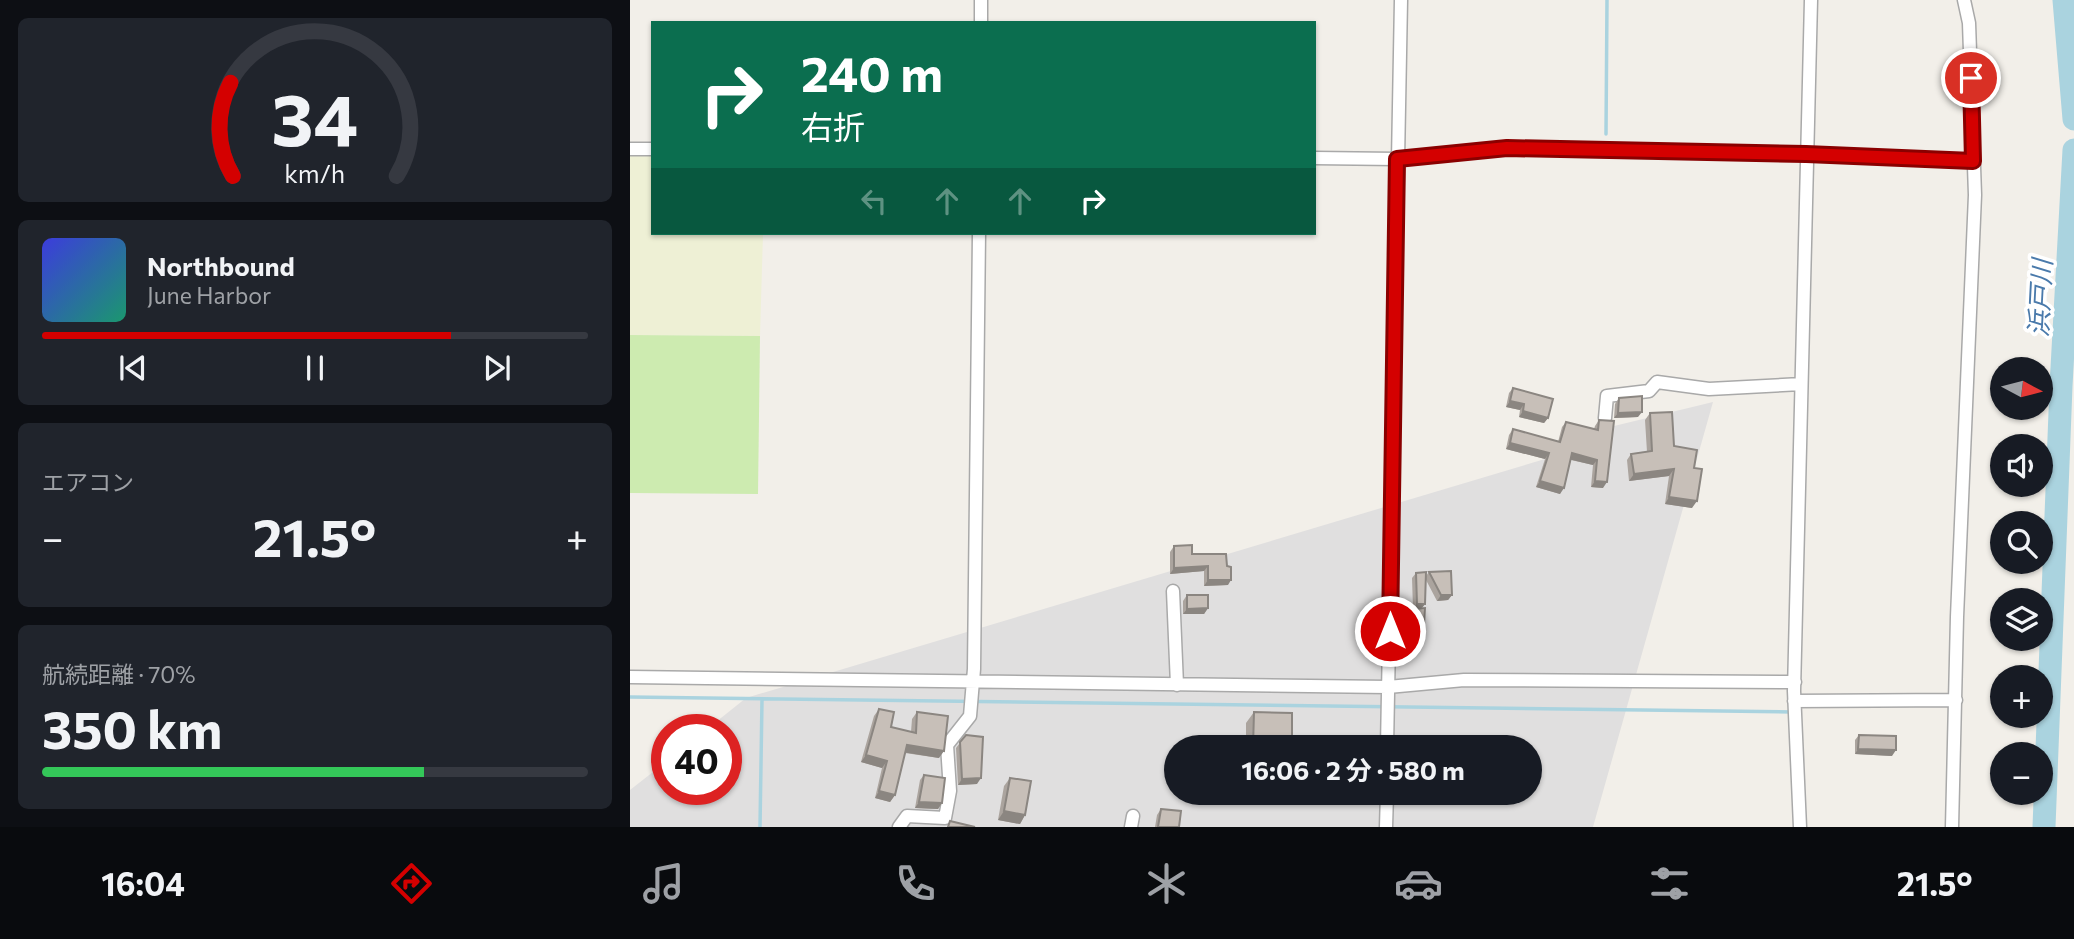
<!DOCTYPE html>
<html lang="ja">
<meta charset="utf-8">
<style>
:root{--surface:#171b24;--page:#20242c;--text:#f1f3f6;--muted:#9ea1a6;--line:#363941;--accent:#d40000}
body{margin:0;font-family:Commissioner,"Noto Sans JP",sans-serif;background:var(--page);color:var(--text);height:100vh;display:flex;flex-direction:column;font-size:26px;white-space:nowrap}
*{box-sizing:border-box;margin:0}
p{font-size:23px;color:var(--muted)}
.icon{flex:none;width:38px;height:38px;fill:none;stroke:currentColor;stroke-width:2;stroke-linecap:round;stroke-linejoin:round}
.map{position:relative;flex:1;overflow:hidden}
.side{display:flex;flex-direction:column;gap:18px;padding:18px;background:#0d0f14;width:630px}
.side>*{flex:none}
.guide{position:absolute;left:21px;top:21px;width:665px;height:214px;border-radius:0px;box-shadow:0 2px 5px #0004;background:#0b6e4f;color:#fff;overflow:hidden}
.needle{width:46px;rotate:97deg}
.tools{position:absolute;left:1360px;top:357px;display:grid;gap:14px}
.tools a{display:grid;place-items:center;width:63px;height:63px;border-radius:50%;background:var(--surface);box-shadow:0 2px 5px #0004;font-size:35px}
.speed{position:absolute;left:21px;top:714px;display:flex;gap:14px;font-size:35px;font-weight:700;text-align:center}
.speed>*{display:grid;place-content:center;width:91px;height:91px;border-radius:50%;background:var(--surface);box-shadow:0 2px 5px #0004;line-height:1}
.speed .limit{border:10px solid #d22;background:#fff;color:#111}
.pin{position:absolute;display:grid;place-items:center;width:60px;height:60px;color:#fff;margin:-30px;border:4px solid #fff;border-radius:50%;box-shadow:0 2px 7px #0007}
.me{position:absolute;width:77px;margin:-38px;rotate:0deg;stroke-linejoin:round;filter:drop-shadow(0 0 5px #0008)}
.turn{display:flex;align-items:center;gap:24px;height:147px;padding:0 35px;font-size:32px}
.turn .icon{width:91px;height:91px;stroke-width:2.5}
.turn b{display:block;font-size:49px;line-height:60px}
.lanes{display:flex;align-items:center;height:66px;padding:0 35px;background:#0003;justify-content:center;gap:35px;direction:ltr}
.lanes .off{opacity:.35}
.big{font-size:52px;font-weight:700;line-height:1.1}
.side .tile{flex:1;display:flex;flex-direction:column;justify-content:center;gap:10px;min-width:0;padding:0 24px;border-radius:10px;background:var(--page)}
.side .dial{align-items:center;gap:0}
.dial svg{height:182px;overflow:visible;fill:none;stroke:var(--line);stroke-width:7;stroke-linecap:round;text-anchor:middle}
.dial text{fill:var(--text);stroke:none}
.song{display:flex;align-items:center;gap:21px}
.cover{width:84px;height:84px;border-radius:10px;background:linear-gradient(135deg,hsl(240 70% 55%),hsl(160 70% 35%))}
.played{height:7px;border-radius:4px;background:linear-gradient(90deg,var(--accent) 75%,var(--line) 75%)}
.keys{display:flex;justify-content:space-around;direction:ltr}
.heat{display:flex;justify-content:space-between;align-items:center;font-size:38px;direction:ltr}
.charge{height:10px;border-radius:5px;background:linear-gradient(90deg,#34c759 70%,var(--line) 0)}
.trip{position:absolute;left:534px;top:735px;width:378px;height:70px;border-radius:35px;background:var(--surface);box-shadow:0 2px 5px #0004;font-weight:700;line-height:70px;text-align:center}
.menu{display:flex;height:112px;justify-content:space-around;align-items:center;background:#090b0e;color:var(--muted)}
.menu .icon{width:49px;height:49px}
.menu .current{color:var(--accent)}
.menu b{font-size:32px;color:var(--text)}
main{display:flex;flex:1;min-height:0}
.map>svg:first-child{display:block}
.residential{fill:#e0dfdf;fill-rule:evenodd}
.farmland{fill:#eef0d5}
.grass{fill:#cdebb0}
.lines{fill:none;stroke-linecap:round;stroke-linejoin:round}
.stream{stroke:#aad3df;stroke-width:3.5}
.river{stroke:#aad3df;stroke-width:23}
.minor-casing{stroke:#a9a9a9;stroke-width:15}
.minor{stroke:#fff;stroke-width:12}
.wall{fill:#aba49e}
.shaded-wall{fill:#8b8681}
.building{fill:#c7bfb8;stroke:#8b8681;stroke-width:2}
.route-casing{stroke:#8a0000;stroke-width:18}
.route{stroke:#d40000;stroke-width:12}
.labels{text-anchor:middle;dominant-baseline:central;stroke-width:7;stroke-linejoin:round;paint-order:stroke}
.water-label{font-size:26px;font-style:italic;fill:#4a7aab;stroke:#fff}
</style>
<main>
<section class="side">
<div class="tile dial"><svg viewBox="0 0 100 80">
<path d="M14 69A42 42 0 1 1 86 69"/>
<path d="M14 69A42 42 0 0 1 13 28" stroke="#d40000"/>
<text x="50" y="56" font-size="32" font-weight="700">34</text>
<text x="50" y="72" font-size="11">km/h</text>
</svg></div>
<div class="tile">
<div class="song"><i class="cover"></i><div><b>Northbound</b><p>June Harbor</p></div></div>
<div class="played"></div>
<div class="keys"><svg class="icon" aria-label="previous" viewBox="0 0 24 24"><path d="M18 5L8 12l10 7zM5 5v14"/></svg><svg class="icon" aria-label="pause" viewBox="0 0 24 24"><path d="M8 5v14M16 5v14"/></svg><svg class="icon" aria-label="next" viewBox="0 0 24 24"><path d="M6 5l10 7-10 7zM19 5v14"/></svg></div>
</div>
<div class="tile"><p>エアコン</p>
<div class="heat"><a>−</a><b class="big">21.5°</b><a>+</a></div>
</div>
<div class="tile"><p>航続距離 · 70%</p><b class="big">350 km</b><div class="charge"></div></div>
</section>
<div class="map">
<svg width="1444" height="827" viewBox="0 0 1444 827">
<rect width="100%" height="100%" fill="#f2efe9"/>
<path class="residential" d="M1083,402l-120,425h-963v-37l37,-29v28h59v-59h-20l40,-32 809,-242 55,-29zM546,747h354v46h-354z"/>
<path class="farmland" d="M0,154l23,1v78h110l-3,103 -130,-1z"/>
<path class="grass" d="M0,335l130,1 -2,158 -128,-1z"/>
<g class="lines">
<path class="stream" d="M976,134l1,-134
M0,697l1162,15
M130,827l2,-127"/>
<path class="river" d="M1434,0l10,119
M1414,827l17,-441 13,-236"/>
<defs>
<path id="minor" d="M351,23v-23
M0,149h23
M684,158l83,1 110,-11 299,6 167,7
M975,418l2,-22 42,-5 8,-9 52,7 92,-5
M543,591l4,94
M0,677l758,10 76,-7 331,2
M1164,701l162,-1
M757,747l14,-747
M269,827l8,-11 38,2 5,-27 -3,-46 23,-29 4,-47 5,-436
M501,827l2,-11
M756,827l1,-34
M1170,827l-6,-136 17,-691
M1322,827l5,-210 18,-422 -6,-172 -5,-23"/>
</defs>
<use href="#minor" class="minor-casing"/>
<use href="#minor" class="minor"/>
</g>
<path class="wall" d="M883,388l35,30 -4,5 -25,-6 1,-7 -14,-3 3,-14z
M989,398l19,19 -24,1 1,-14z
M1020,413l24,33 20,22 -2,40 -27,-4 4,-28 -40,5 -2,-21 4,-6 16,-2 -2,-32z
M969,420l4,68 -12,-1 2,-22 -22,-5 -11,34 -24,-7 9,-28 -39,-10 3,-14 4,-6 45,13 4,-15 4,-5 28,7 1,-3z
M544,546l18,8 35,12 1,19 -24,1v-15l-34,3v-22z
M799,572l23,23 -4,5 -11,1 -11,-21 -1,24 -4,5 -1,22h-21v-15l4,-6 10,-1 -1,-31 4,-5 10,3z
M557,595l21,13 -4,6h-21v-13z
M249,709l12,18 20,5 1,-13 5,-7 22,46 -34,-5 -10,42 -5,7 -15,-4 7,-30 -21,-6 13,-46z
M624,712l38,35h-46v-24z
M336,735l11,49 -19,1 -2,-37z
M1229,735l33,21 -37,-2v-14z
M294,775l18,28 -4,6 -23,-1 5,-28z
M380,778l15,37 -5,9 -22,-4 6,-34z
M531,809l18,18h-24l2,-12z"/>
<path class="shaded-wall" d="M880,401l14,3 -4,6 -14,-3z
M893,411l25,7 -4,5 -25,-6z
M1012,412l-4,5 -24,1 4,-5z
M880,443l39,10 -4,6 -39,-10z
M942,453l25,7 -4,5 -25,-6z
M1044,469l-5,7 -40,5 5,-7z
M910,481l24,7 -4,6 -24,-7z
M965,481l12,1 -4,6 -12,-1z
M1039,497l28,4 -5,7 -27,-4z
M578,566l-4,5 -34,3 4,-6z
M578,580h23l-3,5 -24,1z
M811,595h11l-4,5 -11,1z
M787,604h8l-4,5h-8z
M578,608l-4,6h-21l4,-5z
M794,625l-4,6h-21l4,-5z
M277,745l37,6 -5,7 -37,-6z
M1228,749l38,1 -4,6 -37,-2z
M236,755l21,6 -5,7 -21,-6z
M351,778l-4,6 -19,1 4,-6z
M249,791l16,4 -5,7 -15,-4z
M618,793h41l-4,6 -40,-2z
M289,802l23,1 -4,6 -23,-1z
M374,811l21,4 -5,9 -22,-4z"/>
<path class="building" d="M883,388l40,11 -5,19 -25,-7 1,-7 -14,-3z
M1012,396v16l-24,1 1,-15z
M1042,412l2,34 23,4 -3,18 8,1 -5,32 -28,-4 5,-28 -40,5 -3,-20 21,-3 -2,-38z
M969,420l15,1 -7,61 -12,-1 2,-21 -25,-7 -8,35 -24,-7 9,-28 -39,-10 3,-14 47,13 6,-20 32,8z
M562,545v9h34l1,12 4,1v13h-23v-14l-34,2v-22z
M821,571l1,24h-11l-12,-23z
M796,572l-1,32h-8l-1,-31z
M557,595h21v13l-21,1z
M795,608l-1,17 -21,1v-16z
M249,709l15,3 -3,15 25,6 1,-21 31,4 -4,35 -37,-6 -12,50 -16,-4 8,-30 -21,-6z
M624,712l38,1v34h-39z
M336,735l17,2 -2,41 -19,1 -2,-37z
M1229,735l37,1v14l-38,-1z
M294,775l21,3 -3,25 -23,-1z
M380,778l21,3 -6,34 -21,-4z
M531,809l20,2 -2,16h-21z
M320,821l25,6h-27z"/>
<g class="lines">
<defs>
<path id="route" d="M760,631l7,-472 110,-11 299,6 167,7 -2,-83"/>
</defs>
<use href="#route" class="route-casing"/>
<use href="#route" class="route"/>
</g>
<g class="labels">
<g class="water-label">
<text transform="translate(1409 298) rotate(-87)">浜戸川</text>
</g>
</g>
</svg>
<div class="tools">
<a><svg class="needle" viewBox="-14 -14 28 28"><path d="M0-13l5 13h-10z" fill="#e53935"/><path d="M0 13l5-13h-10z" fill="#9ea1a6"/></svg></a>
<a><svg class="icon" aria-label="sound" viewBox="0 0 24 24"><path d="M4 9h4l5-4v14l-5-4H4zM17 9q2 3 0 6"/></svg></a>
<a><svg class="icon" aria-label="search" viewBox="0 0 24 24"><circle cx="10" cy="10" r="6"/><path d="M15 15l6 6"/></svg></a>
<a><svg class="icon" aria-label="layers" viewBox="0 0 24 24"><path d="M12 4l9 5-9 5-9-5zM3 14l9 5 9-5"/></svg></a>
<a>+</a>
<a>−</a>
</div>
<div class="speed"><div class="limit">40</div></div>
<div class="pin" style="left:1341px;top:78px;background:#d93025"><svg class="icon" aria-label="arrive" viewBox="0 0 24 24"><path d="M6 21V4h12l-3 4 3 4H6"/></svg></div>
<svg class="me" style="left:760px;top:631px" viewBox="-20 -20 40 40"><circle r="17" fill="#d40000" stroke="#fff" stroke-width="3"/><path d="M0-11L8 9 0 5-8 9z" fill="#fff"/></svg>
<div class="trip">16:06 · 2 分 · 580 m</div>
<div class="guide">
<div class="turn"><svg class="icon" aria-label="right" viewBox="0 0 24 24"><path d="M7 20v-9h11M14 6l5 5-5 5"/></svg><div><b>240 m</b>右折</div></div>
<div class="lanes"><svg class="icon off" aria-label="left" viewBox="0 0 24 24"><path d="M17 20v-9H6M10 6l-5 5 5 5"/></svg><svg class="icon off" aria-label="ahead" viewBox="0 0 24 24"><path d="M12 20V5M6 11l6-6 6 6"/></svg><svg class="icon off" aria-label="ahead" viewBox="0 0 24 24"><path d="M12 20V5M6 11l6-6 6 6"/></svg><svg class="icon" aria-label="right" viewBox="0 0 24 24"><path d="M7 20v-9h11M14 6l5 5-5 5"/></svg></div>
</div>
</div>
</main>
<nav class="menu">
<b>16:04</b>
<svg class="icon current" aria-label="directions" viewBox="0 0 24 24"><path d="M12 3l9 9-9 9-9-9zM9 14v-3h6M13 9l2 2-2 2"/></svg>
<svg class="icon" aria-label="music" viewBox="0 0 24 24"><path d="M9 18V5l10-2v13"/><circle cx="6" cy="18" r="3"/><circle cx="16" cy="16" r="3"/></svg>
<svg class="icon" aria-label="phone" viewBox="0 0 24 24"><path d="M5 4h4l2 5-3 2q2 4 5 5l2-3 5 2v4C11 20 4 13 5 4z"/></svg>
<svg class="icon" aria-label="climate" viewBox="0 0 24 24"><path d="M12 3v18M4 7l16 10M4 17L20 7"/></svg>
<svg class="icon" aria-label="car" viewBox="0 0 24 24"><path d="M5 17H2v-5l4-1 3-4h7l3 4 3 1v5h-3M9 17h6M6 11h13"/><circle cx="7" cy="17" r="2"/><circle cx="17" cy="17" r="2"/></svg>
<svg class="icon" aria-label="filters" viewBox="0 0 24 24"><path d="M4 7h16M4 17h16"/><circle cx="9" cy="7" r="2"/><circle cx="15" cy="17" r="2"/></svg>
<b>21.5°</b>
</nav>
